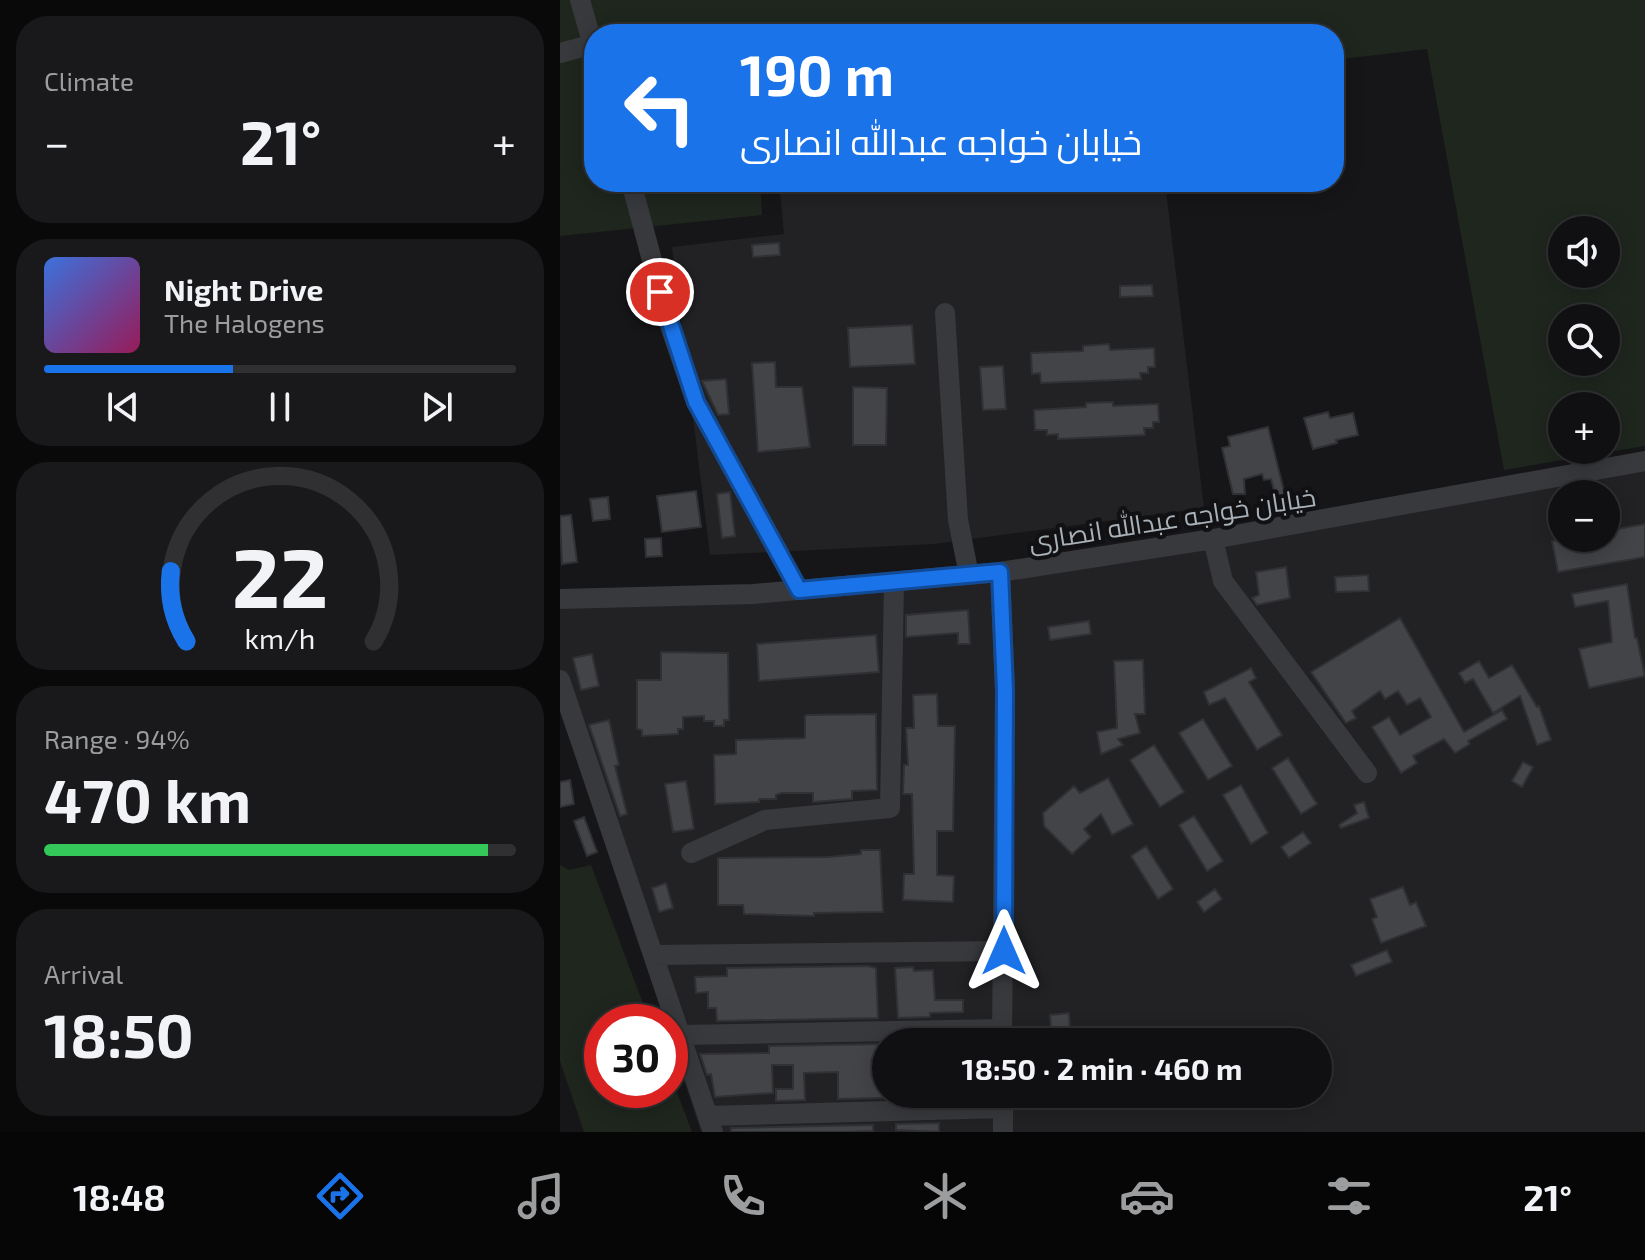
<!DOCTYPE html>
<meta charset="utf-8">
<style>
:root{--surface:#101012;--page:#19191b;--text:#f1f3f6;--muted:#9c9d9f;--line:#303032;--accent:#1a73e8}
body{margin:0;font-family:"Exo 2",Cairo,sans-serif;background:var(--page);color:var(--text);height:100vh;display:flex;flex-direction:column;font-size:30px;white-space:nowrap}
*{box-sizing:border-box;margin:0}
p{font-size:26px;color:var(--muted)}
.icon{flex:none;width:44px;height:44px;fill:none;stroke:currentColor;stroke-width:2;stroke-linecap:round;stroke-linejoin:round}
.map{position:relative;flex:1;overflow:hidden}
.details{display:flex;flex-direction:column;gap:16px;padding:16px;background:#09090a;width:560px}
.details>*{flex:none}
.hud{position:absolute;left:24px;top:24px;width:760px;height:168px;border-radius:32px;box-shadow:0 4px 20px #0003,0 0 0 2px var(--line);background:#1a73e8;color:#fff;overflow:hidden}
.fabs{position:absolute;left:988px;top:216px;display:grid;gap:16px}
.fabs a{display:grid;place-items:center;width:72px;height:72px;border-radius:50%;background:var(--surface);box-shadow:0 4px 20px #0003,0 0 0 2px var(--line);font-size:40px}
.speed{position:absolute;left:24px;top:1004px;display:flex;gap:16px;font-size:40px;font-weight:700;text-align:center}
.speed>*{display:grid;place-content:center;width:104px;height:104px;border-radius:50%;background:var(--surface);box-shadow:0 4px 20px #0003,0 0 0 2px var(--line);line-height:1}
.speed .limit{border:12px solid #d22;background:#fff;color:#111}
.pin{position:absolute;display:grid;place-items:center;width:68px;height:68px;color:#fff;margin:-34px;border:4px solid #fff;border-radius:50%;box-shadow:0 2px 8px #0007}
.me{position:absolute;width:88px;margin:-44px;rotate:0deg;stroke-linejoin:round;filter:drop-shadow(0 0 6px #0008)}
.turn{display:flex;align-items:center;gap:28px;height:168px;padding:0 24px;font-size:36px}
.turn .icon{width:104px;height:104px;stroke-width:2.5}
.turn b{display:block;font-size:56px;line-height:68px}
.big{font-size:60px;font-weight:700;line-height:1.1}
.details .widget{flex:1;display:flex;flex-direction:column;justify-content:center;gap:12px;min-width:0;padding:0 28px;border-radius:32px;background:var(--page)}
.details .dial{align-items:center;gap:0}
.dial svg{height:208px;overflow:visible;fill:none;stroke:var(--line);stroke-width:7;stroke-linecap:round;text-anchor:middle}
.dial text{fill:var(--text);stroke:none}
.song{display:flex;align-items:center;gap:24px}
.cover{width:96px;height:96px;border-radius:12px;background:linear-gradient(135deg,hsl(220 70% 55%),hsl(330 70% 35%))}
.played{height:8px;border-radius:4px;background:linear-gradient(90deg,var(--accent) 40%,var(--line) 40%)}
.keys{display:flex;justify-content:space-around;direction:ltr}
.heat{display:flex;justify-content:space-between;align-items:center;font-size:44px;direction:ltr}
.charge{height:12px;border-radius:6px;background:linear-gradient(90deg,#34c759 94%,var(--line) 0)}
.trip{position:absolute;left:312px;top:1028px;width:460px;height:80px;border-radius:40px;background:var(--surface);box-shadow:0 4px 20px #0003,0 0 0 2px var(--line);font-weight:700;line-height:80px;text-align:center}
.tab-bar{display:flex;height:128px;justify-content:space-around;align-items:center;background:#060607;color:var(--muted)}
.tab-bar .icon{width:56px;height:56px}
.tab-bar .selected{color:var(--accent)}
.tab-bar b{font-size:36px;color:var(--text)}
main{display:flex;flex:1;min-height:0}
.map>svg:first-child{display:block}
.built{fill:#222225;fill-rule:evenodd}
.green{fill:#1e261e;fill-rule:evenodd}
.building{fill:#424448;stroke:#303134;stroke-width:2}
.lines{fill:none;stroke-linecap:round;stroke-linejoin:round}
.minor{stroke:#37393d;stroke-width:20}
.route-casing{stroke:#114b97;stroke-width:20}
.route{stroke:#1a73e8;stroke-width:14}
.labels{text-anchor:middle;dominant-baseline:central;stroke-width:8;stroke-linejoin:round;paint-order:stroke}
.street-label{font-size:26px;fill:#a8b0b8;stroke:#111113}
</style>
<main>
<section class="details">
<div class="widget"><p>Climate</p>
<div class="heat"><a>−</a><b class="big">21°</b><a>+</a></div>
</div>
<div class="widget">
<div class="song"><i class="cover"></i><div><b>Night Drive</b><p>The Halogens</p></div></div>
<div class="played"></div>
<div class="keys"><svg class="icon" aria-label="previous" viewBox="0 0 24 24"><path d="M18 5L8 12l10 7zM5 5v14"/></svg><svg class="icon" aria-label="pause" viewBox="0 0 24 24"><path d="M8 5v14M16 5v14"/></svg><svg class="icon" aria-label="next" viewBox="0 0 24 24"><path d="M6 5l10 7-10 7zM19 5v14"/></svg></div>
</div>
<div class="widget dial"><svg viewBox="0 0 100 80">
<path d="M14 69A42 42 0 1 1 86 69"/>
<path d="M14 69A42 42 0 0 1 8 42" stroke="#1a73e8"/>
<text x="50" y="56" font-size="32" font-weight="700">22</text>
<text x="50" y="72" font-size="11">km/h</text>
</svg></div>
<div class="widget"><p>Range · 94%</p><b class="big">470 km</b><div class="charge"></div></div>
<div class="widget"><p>Arrival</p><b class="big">18:50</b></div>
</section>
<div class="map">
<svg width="1085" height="1132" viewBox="0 0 1085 1132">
<rect width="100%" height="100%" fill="#161618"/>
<path class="built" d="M219,182h386l39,326 -270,36 -224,11 -38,-308 112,-13z
M1085,461v671h-944l-31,-94v-16h-5l-105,-335v-88l386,-21zM1002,494h44v44h-44zM326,1042h432v52h-432z"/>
<path class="green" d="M0,0h1085v446l-141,24 -77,-421 -93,11v-26h-740v148h166l2,33 -202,21zM1002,230h44v44h-44zM1002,318h44v44h-44zM1002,406h44v44h-44z
M0,865l9,5 22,-5 59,157h-48v68h68v-16l22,58h-108l-24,-71z"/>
<path class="building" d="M219,243l1,12 -27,2 -1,-12z
M592,285l1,11 -33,1v-11z
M352,325l3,39 -65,3 -2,-39z
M549,344l1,6 44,-2 1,19h-7v6h-8l1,6 -100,4 -1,-10 -8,1 -1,-21 52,-2v-5z
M215,362l1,25h26l8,60 -52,5 -6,-89z
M443,366l3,43 -23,1 -3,-43z
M166,379l3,35 -11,1 -16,-34z
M293,387l34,1 -1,57h-33z
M553,402v4l45,-2 1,18h-6v6h-9l1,7 -87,4v-5l-11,1v-5h-12l-1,-20 52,-3v-4z
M768,412l2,6 23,-5 5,22 -22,5 1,3 -24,6 -9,-31z
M708,427l17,68 -9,3 -5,-19 -7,1 -2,-6 -18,5 1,15h-12l-11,-46 8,-2 -2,-9z
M136,491l5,36 -39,5 -5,-36z
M170,492l5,44 -13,2 -5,-44z
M48,497l2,22 -17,2 -3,-22z
M11,515l6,47 -15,2 -2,-48z
M1085,524v33l-87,15 -6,-31 17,-3h37v-7z
M101,538l1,18 -16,1 -1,-18z
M726,567l4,31 -33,7 -5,-7 7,-3 -3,-23z
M808,575l1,16 -33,1 -1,-15z
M1067,584l8,54h2l8,38 -56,12 -10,-39 33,-7 -4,-41 -33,6 -3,-13z
M408,610l2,34h-12v-11l-52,4v-22z
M840,618l64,114 38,-22 5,9 -39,22 2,3 -15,9 -11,-14 -31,17 4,7 -16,10 -29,-46 17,-10 11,18 31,-18 -11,-19 -13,7 -9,-14 -13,8 -5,-8 -28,20 4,7 -10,5 -35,-51z
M529,621l2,13 -41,6 -2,-13z
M316,635l3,37 -120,9 -2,-37z
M101,652l67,1 1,67h-5v6h-10v-5h-10v-5l-21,1v12h-5v5l-36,2v-6l-5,-1v-49h24z
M32,654l7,32 -18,4 -8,-32z
M583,660l2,54h-10l5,19 -22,6 5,6 -22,9 -4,-22 20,-4 -3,-67z
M919,661l10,17 23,-13 25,42 2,-1 12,34 -14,5 -17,-49 -27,17 -20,-34 -8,4 -6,-10z
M691,668l5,10 -7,4 33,53 -25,15 -32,-52 -16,7 -5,-13z
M377,694l1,32h17l-2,105h-16v44l17,1 -1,26 -50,-2 1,-26h10l-2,-80h-9l1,-29h4l-2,-37h8l-1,-33z
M316,714l1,76 -25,1v8l-39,3v-9h-31l-6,2v4h-17v3l-44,2 -1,-49 22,-1v-14l69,-2v-22l2,-1z
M643,719l29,47 -24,14 -29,-47z
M49,720l10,45 -4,1 12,48 -7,2 -31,-91z
M594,745l30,47 -24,15 -30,-47z
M728,758l29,46 -16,10 -29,-46z
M963,762l10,5 -11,20 -10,-6z
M548,778l25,46 -21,11 -11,-21 -17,15 7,8 -19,17 -28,-28 -1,-13 31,-27 6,7z
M10,780l4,24 -14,3v-25z
M126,781l8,48 -21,3 -8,-48z
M681,785l27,48 -17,11 -28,-49z
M804,802l5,16 -28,10 -2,-3 18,-12 -3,-8z
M634,816l29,45 -16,10 -28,-46z
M24,817l13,35 -10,4 -13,-35z
M743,832l8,11 -22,15 -8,-11z
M586,846l27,43 -15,10 -27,-43z
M301,850h19l3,62 -69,1v3l-70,-2 -1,-9h-25v-47l110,-1 33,-3z
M106,883l7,25 -14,4 -7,-24z
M843,887l7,18 6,-3 10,24 -45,17 -9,-24 5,-2 -7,-18z
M655,889l7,10 -18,13 -7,-10z
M827,950l5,12 -36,14 -5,-11z
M308,966l8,2 2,50 -161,3 -1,-13h-8v-16l-12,1 -1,-16 32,-1v-8z
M353,967l1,4 19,-1 2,30h28v12l-33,1v4l-32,1 -3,-50z
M509,1013l1,16 -19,2 -1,-16z
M324,1044l2,50h72v2l-120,3v-27l-34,1 1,27 -29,1v-12h17v-24h-21l1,28 -58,4 -4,-23 -4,1 -7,-21 69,-1v-7z
M379,1123v9l-43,-2v-6z
M313,1125v6l-24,1h-118v-4z"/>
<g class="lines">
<path class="minor" d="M20,0l14,49
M0,53l33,-9
M71,182l37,138 28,82 103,188
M385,313l13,207 11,55
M653,539l10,42 144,192
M440,572l5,118 -3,352
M0,599l193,-5 247,-22 213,-33 432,-78
M0,680l153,452
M131,853l74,-33 125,-12 4,-226
M93,955l351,-4
M121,1035l321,-6
M443,1096v36
M148,1116l295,-8"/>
</g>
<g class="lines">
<defs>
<path id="route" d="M100,292l36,110 103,188 201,-18 5,118 -1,261"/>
</defs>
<use href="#route" class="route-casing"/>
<use href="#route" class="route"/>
</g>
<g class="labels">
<g class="street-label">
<text transform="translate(612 518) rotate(-9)">خیابان خواجه عبدالله انصاری</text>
</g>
</g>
</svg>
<div class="fabs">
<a><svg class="icon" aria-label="sound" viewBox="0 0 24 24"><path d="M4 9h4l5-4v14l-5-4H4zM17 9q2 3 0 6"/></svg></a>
<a><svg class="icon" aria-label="search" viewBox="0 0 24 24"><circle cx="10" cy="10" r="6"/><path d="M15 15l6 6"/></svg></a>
<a>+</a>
<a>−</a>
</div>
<div class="speed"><div class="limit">30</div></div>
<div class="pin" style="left:100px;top:292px;background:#d93025"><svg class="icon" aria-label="arrive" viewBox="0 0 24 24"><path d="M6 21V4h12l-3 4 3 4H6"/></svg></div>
<svg class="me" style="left:444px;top:951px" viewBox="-20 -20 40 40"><path d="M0-17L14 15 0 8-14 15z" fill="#1a73e8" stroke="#fff" stroke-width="4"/></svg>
<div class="trip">18:50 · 2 min · 460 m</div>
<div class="hud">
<div class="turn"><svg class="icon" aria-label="left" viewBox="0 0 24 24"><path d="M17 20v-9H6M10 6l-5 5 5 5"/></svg><div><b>190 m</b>خیابان خواجه عبدالله انصاری</div></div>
</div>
</div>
</main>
<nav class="tab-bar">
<b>18:48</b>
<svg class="icon selected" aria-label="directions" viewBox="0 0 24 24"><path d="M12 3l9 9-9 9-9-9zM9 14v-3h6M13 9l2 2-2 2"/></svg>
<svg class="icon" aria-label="music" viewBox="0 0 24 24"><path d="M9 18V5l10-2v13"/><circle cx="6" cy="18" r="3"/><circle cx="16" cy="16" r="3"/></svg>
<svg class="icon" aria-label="phone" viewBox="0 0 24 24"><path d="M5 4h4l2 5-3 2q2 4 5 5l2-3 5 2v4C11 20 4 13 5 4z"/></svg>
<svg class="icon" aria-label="climate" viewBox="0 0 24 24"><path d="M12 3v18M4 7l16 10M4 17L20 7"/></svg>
<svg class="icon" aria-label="car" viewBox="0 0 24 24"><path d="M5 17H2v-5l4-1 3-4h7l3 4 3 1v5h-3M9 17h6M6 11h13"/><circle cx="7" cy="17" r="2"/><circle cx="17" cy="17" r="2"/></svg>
<svg class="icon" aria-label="filters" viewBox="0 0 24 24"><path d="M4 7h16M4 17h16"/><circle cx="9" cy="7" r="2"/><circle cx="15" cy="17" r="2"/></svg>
<b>21°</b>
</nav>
